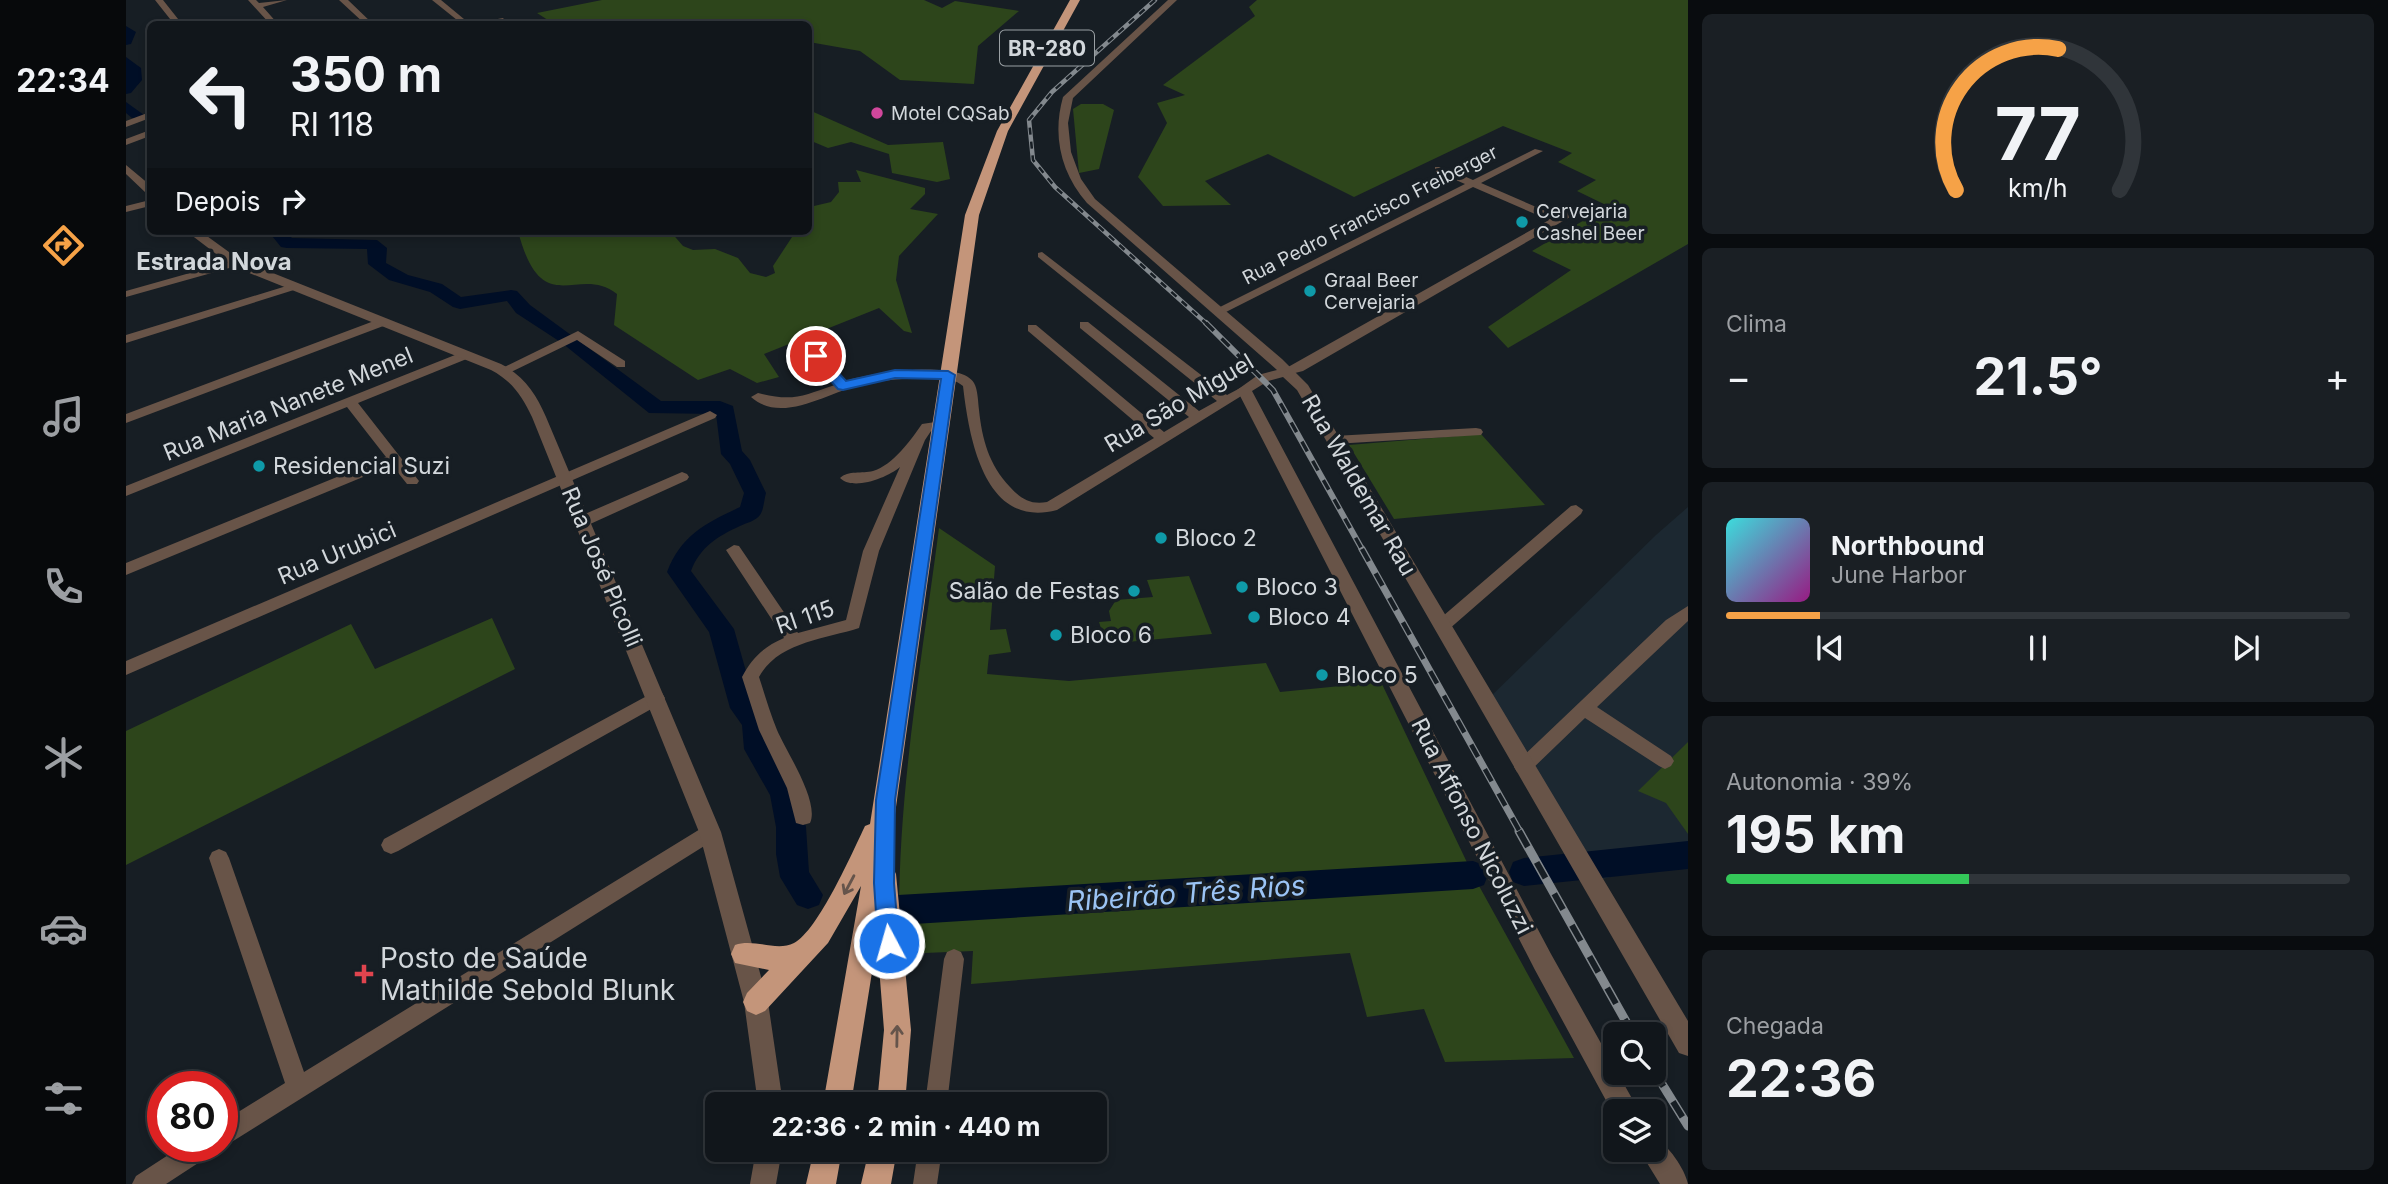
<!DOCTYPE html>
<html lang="pt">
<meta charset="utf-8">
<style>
:root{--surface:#11161b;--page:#1a1f24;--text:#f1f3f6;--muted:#9c9fa3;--line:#30353a;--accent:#f6a247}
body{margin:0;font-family:Inter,sans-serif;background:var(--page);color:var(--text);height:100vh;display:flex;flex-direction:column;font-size:26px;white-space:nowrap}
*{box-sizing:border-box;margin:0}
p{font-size:23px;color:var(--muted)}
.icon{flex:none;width:38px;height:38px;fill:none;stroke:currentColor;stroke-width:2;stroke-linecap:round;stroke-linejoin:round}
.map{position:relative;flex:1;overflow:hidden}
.sheet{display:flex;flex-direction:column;gap:14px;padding:14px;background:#090c0f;width:700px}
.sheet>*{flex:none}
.hud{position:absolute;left:21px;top:21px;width:665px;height:214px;border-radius:10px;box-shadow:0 4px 10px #0003,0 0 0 2px var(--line);background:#11161b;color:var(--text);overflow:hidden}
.controls{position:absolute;left:1477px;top:1022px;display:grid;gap:14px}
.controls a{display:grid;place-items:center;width:63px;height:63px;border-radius:10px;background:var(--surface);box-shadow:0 4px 10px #0003,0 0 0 2px var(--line);font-size:35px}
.speed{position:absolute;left:21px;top:1071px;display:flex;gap:14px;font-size:35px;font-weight:700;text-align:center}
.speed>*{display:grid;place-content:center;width:91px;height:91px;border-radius:50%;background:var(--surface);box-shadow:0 4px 10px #0003,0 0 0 2px var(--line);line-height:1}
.speed .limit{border:10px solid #d22;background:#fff;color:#111}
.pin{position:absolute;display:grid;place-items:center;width:60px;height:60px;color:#fff;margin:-30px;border:4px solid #fff;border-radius:50%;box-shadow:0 2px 7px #0007}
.me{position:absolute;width:77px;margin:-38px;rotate:354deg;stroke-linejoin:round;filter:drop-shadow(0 0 5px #0008)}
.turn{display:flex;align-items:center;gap:24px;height:147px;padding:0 28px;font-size:32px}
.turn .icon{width:91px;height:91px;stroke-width:2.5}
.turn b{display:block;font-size:49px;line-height:60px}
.then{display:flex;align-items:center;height:66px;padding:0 28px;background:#0003;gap:14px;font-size:26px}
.big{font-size:52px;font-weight:700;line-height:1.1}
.sheet .card{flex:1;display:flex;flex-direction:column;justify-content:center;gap:10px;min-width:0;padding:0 24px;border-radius:10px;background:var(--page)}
.sheet .dial{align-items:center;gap:0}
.dial svg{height:182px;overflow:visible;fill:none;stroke:var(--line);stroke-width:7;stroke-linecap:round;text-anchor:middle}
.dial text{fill:var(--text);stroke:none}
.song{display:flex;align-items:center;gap:21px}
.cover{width:84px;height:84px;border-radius:10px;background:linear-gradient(135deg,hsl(180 70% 55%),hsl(310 70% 35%))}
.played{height:7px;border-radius:4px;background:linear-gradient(90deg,var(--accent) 15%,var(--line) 15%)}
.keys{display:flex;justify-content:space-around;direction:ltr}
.heat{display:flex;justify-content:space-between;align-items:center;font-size:38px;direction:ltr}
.charge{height:10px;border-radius:5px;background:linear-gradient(90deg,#34c759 39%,var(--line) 0)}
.trip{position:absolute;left:579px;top:1092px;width:402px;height:70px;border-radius:10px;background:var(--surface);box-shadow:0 4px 10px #0003,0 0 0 2px var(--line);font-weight:700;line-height:70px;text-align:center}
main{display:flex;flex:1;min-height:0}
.menu{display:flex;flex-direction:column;width:126px;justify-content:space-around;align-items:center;background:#07090b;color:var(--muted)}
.menu .icon{width:49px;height:49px}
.menu .on{color:var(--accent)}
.menu b{font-size:32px;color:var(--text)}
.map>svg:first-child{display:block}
.built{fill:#1c2831}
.green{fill:#2d451b}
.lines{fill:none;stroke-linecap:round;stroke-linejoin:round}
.river{fill:#000e26;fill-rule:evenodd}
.minor{fill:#685448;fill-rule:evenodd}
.tertiary{fill:#685448;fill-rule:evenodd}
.trunk{fill:#c4957a;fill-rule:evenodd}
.rail-far3-casing{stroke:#83898e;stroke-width:4.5}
.rail-far2-casing{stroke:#83898e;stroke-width:6}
.rail-far1-casing{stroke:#83898e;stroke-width:7}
.rail-casing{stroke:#83898e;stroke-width:9}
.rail-far3{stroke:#171e24;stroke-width:2.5;stroke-dasharray:7;stroke-linecap:butt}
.rail-far2{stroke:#171e24;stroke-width:3.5;stroke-dasharray:11;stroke-linecap:butt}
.rail-far1{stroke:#171e24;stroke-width:4.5;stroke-dasharray:14;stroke-linecap:butt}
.rail{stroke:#171e24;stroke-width:6;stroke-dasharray:18;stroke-linecap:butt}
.oneway{stroke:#65544b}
.route{fill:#1a73e8;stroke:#114b97;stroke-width:2}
.hotel-dot{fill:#d1479c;stroke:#171e24;stroke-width:2.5}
.culture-dot{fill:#0f9aa8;stroke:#171e24;stroke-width:2.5}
.health-dot{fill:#e0444e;stroke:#171e24;stroke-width:2.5}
.labels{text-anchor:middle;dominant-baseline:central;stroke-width:7;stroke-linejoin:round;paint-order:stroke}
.far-poi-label{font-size:19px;fill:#d2d7db;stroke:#171e24;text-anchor:start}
.far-street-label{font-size:19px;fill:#d2d7db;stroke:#171e24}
.shield{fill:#171e24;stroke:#9aa0a4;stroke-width:2}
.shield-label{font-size:21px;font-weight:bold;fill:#d2d7db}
.street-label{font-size:23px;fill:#d2d7db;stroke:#171e24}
.poi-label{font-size:23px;fill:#d2d7db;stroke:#171e24;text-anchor:start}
.far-district-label{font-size:24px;font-weight:bold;fill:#d2d7db;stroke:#171e24}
.near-water-label{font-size:28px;font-style:italic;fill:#9bc4f5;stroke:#171e24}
.near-poi-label{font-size:28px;fill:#d2d7db;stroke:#171e24;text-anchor:start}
</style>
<main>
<nav class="menu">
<b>22:34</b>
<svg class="icon on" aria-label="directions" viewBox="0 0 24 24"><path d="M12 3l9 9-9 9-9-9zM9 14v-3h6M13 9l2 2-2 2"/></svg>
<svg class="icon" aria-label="music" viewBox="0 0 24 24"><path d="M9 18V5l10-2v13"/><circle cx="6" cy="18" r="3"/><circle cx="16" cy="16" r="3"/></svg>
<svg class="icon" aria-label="phone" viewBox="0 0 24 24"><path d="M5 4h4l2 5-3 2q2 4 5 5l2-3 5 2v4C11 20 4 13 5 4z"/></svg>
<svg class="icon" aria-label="climate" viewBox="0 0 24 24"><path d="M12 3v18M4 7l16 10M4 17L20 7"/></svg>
<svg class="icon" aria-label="car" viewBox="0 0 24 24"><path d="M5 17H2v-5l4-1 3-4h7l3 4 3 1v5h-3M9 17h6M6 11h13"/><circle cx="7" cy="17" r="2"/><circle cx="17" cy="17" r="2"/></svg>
<svg class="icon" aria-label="filters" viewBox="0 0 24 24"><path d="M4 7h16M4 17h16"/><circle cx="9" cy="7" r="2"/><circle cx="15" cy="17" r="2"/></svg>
</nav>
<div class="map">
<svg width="1562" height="1184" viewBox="0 0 1562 1184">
<rect width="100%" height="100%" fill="#171e24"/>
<path class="built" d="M1562,507v350l-97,25 -105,-181 170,-166z"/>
<path class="green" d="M476,0h322l18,8 13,-7 64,10 -41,35 -4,38 -74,-4 -40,-29 -51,-9 -1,-18h-254l-17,-11z
M1131,0h431v244l-180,104 -20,-21 83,-57 -39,-19 76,-45 -31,-15 19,-11 -38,-18 14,-9 -69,-27 -149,71 -86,-43 -63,27 26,24 -68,1 -25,-29 29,-54 -10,-20 28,-8 -22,-10 92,-69 -6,-9z
M955,104h22l11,6 -15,59 -20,4 -6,-64z
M683,110l79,35 55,-3 7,37 -13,3 -45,-9 -3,-19 -38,-12 -23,6 -19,-8z
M730,170l69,18v6l-15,15 28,5 -39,42 -3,24 16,53 -8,-2 -25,-23 -115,46 15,23 -22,6 -27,-14 -32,11 -84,-55 3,-31c-39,-31 -75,29 -99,-63h152l13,15 10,4 22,-1 23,9 12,15 16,4 9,-4 -2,-7 21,-32 14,-3 2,-18 4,-7 17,-4 8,-10 -1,-10h23z
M1355,434l64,71 -151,14 -45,-74z
M813,528l56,38 -5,64 16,-1 5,23 -22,3 -2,19 82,7 197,-18 14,29 101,-10 92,193 101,183 -129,4 -21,-53 -57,8 -17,-64 -379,31 2,-33 -73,3c-6,-143 21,-286 39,-426z
M1063,576l23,58 -106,10 -7,-22 12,-1 -2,-10 7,-11 37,-3 -6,-17z
M366,618l23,51 -389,196v-134l225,-107 24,45z
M1562,742v92l-22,-31 -28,-12z"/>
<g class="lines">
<path class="river" d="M0,26l10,6 -5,12 -5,1z
M0,57l15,11 1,12 -11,13 -5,1z
M0,102l18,13 -2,3h-10l-6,-5z
M142,231h17l7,7 85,2 10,8 -1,15 22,12 34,9 19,13 50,-7 6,1 13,14 131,96h59l13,5 9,45 8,9 16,33c-2,7 -2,16 -6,22 -4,6 -14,8 -20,11 -22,10 -40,21 -49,45l43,58 21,74 14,18 3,26 26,45 8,35 3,45 14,23 -4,10 -11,4 -11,-4 -17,-28 -4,-23v-27l-6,-32 -26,-46 -2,-24 -12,-17 -21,-76 -42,-60c14,-37 39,-49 73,-65l4,-14 -14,-29 -9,-10 -5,-40 -67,-1 -87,-70 -46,-30 -9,-12 -47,8 -7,-2 -23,-15 -41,-12 -21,-16 -1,-15 -80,-1 -6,-1z
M1562,841v28l-164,17 -11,-4 -4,-10 4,-10 11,-4z
M1347,861l11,4 4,10 -4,10 -11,4 -575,36 -11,-5 -5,-10 5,-10 11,-5z"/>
<path class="minor" d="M29,0h8l19,24h-8z
M122,0h8l3,3 28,-3 -24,7 15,17h-8z
M213,0h9l25,24h-8z
M306,0h9l29,24h-8z
M377,18l3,4 -25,2 1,-2z
M24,112v6l-24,9v-6z
M24,130v6l-24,9v-6z
M1409,149l8,2 -62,32 76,33 16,-8 4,1v4l-274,158 -16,4 -6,-4 268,-151 -76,-33 -251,127 -4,1 -6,-4 253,-127 -30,-13v-4h8l30,13z
M24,200v6l-24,6v-6z
M916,252l185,143 17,-9 7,4 -194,120c-73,20 -88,-73 -94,-124 -9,-8 -20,-7 -31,-7 -25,-1 -47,0 -71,6 -33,7 -79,40 -110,12l7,-4c35,9 44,3 77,-8l-39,-44 6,-4 4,1 40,43c23,-8 114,-22 128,2 4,7 4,19 5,27 3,29 10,55 31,77 11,12 21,18 37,15l107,-64 -126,-107v-6h8l128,107 25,-15 -109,-89v-6h8l111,89 18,-10 -179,-144v-4z
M110,260l4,1v4l-114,32v-6z
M167,284l4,1v4l-171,54v-8z
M256,318l6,4 -2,3 -260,98v-9z
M452,331l47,30v6h-8l-40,-27 -68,33 -5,1 -6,-4z
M339,351l6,4 -2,3 -111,45 61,78 -2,3h-10l-15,-19 -266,110v-12l260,-106 -39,-50 -221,89v-10z
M584,411l7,4 -2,3 -589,257v-14z
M816,421l7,4 -2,3 -16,3 -6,9 -46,111 -20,77c-34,11 -81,14 -100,49 6,18 11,36 18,53 9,21 43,72 33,93l-7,2 -7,-2 -9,-35 -28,-58 -17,-53c10,-19 21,-30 42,-39l-58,-88 8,-5 5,1 59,87 48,-13 17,-69 37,-84c-13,11 -47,24 -60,11 8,-8 22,-4 33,-7 20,-6 38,-31 49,-47z
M1350,428l5,1 2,3 -2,3 -147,9 -7,-4 7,-4z
M556,472l5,2 2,3 -2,3 -99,45h-10l-2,-4 2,-4z
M1450,505l7,5 -2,4 -133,116h-12l-2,-4 2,-4 135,-116z
M1562,606v15l-91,86 74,49 3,5 -3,5 -6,3 -6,-3 -74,-48 -56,54 -6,3 -6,-3 -3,-5 3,-5 149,-142z
M530,691l6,2 3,5 -3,5 -264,148 -7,3 -7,-3 -3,-6 3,-6z
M584,823l7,3 2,6 -2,6 -487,305 -8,4 -1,-1 1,-24 63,-39 -76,-225 3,-6 7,-3 7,3 3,6 75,214z
M828,949l7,3 3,7 -17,145h-22l19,-145 3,-7z
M56,1146h34l-4,8 -46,30h-34l4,-8z
M792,1150h24l-5,34h-24z"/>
<path class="tertiary" d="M1042,0h9l-104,98 -5,25 3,29 10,27 14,20 187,160 26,26 380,636v35l-9,-3 -382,-663 -14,-13 -15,4 -16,10 299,563 88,157h-24v6l-80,-147 -298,-580 21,-15 19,-5 -190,-167c-26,-30 -35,-67 -24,-106z
M0,165l24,20v9l-4,-1 -20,-19z
M60,231h14l40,29 261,104c23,12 35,30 45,53l175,415 47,170 15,102h-25l-14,-102 -45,-170 -167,-415c-10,-21 -20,-36 -41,-47l-259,-104z
M1528,1138c14,6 31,31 34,46h-28l-21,-34h15z
M630,1150h26l-6,34h-26z"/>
<path class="trunk" d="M944,0h10l-72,131 -29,84 -91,649 4,2 4,8 15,156 -6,74h-28l7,-74 -7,-89 -26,163h-28l38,-218 -33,57 -63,68 -9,4 -9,-4 -4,-9 4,-9 22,-23 -34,-7 -4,-9 4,-9c19,-7 41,7 59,-2 24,-12 59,-92 71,-117l5,-2 95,-609 32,-84z
M688,1150h28l-6,34h-30z
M743,1150h28l-6,34h-30z"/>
<defs>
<path id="rail-far3" d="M1029,0l-103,92 -23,28 4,40 22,27 153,138"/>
<path id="rail-far2" d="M1080,323l67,67 90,161"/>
<path id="rail-far1" d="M1236,549l158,283"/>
<path id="rail" d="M1393,831l114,203
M1528,1071l34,55"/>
</defs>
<use href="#rail-far3" class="rail-far3-casing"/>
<use href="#rail-far2" class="rail-far2-casing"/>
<use href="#rail-far1" class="rail-far1-casing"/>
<use href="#rail" class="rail-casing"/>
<use href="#rail-far3" class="rail-far3"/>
<use href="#rail-far2" class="rail-far2"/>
<use href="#rail-far1" class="rail-far1"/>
<use href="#rail" class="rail"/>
</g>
<defs><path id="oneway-shaft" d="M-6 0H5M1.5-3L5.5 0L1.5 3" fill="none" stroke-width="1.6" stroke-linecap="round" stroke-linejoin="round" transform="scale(1.75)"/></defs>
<g class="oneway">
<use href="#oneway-shaft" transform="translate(723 885) rotate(118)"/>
<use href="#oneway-shaft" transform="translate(771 1036) rotate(-89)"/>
</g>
<path class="route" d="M690,352l4,1 26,28 49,-11 53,1 7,4 -60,425 -1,83 5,60 -3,7 -7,3 -8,-3 -3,-7 -4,-60 2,-83 65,-421 -46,-1 -52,12 -5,-1 -27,-30 -2,-3z"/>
<circle class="hotel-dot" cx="751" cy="113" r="7"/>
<g class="culture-dot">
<circle cx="1396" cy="222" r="7"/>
<circle cx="1184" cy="291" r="7"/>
<circle cx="133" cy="466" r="7"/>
<circle cx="1035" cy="538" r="7"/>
<circle cx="1116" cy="587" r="7"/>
<circle cx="1008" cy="591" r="7"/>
<circle cx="1128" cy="617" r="7"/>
<circle cx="930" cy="635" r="7"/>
<circle cx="1196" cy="675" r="7"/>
</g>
<path class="health-dot" d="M234.5 963.5h7v7h7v7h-7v7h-7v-7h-7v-7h7z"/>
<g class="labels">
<g class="far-poi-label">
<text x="765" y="113">Motel CQSab</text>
<text x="1410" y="211">Cervejaria<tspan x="1410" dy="22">Cashel Beer</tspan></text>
<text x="1198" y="280">Graal Beer<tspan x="1198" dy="22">Cervejaria</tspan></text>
</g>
<g class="far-street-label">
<text transform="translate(1244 215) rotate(-27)">Rua Pedro Francisco Freiberger</text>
</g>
<rect class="shield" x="874" y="30.5" width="94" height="35" rx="5"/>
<g class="shield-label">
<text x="921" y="48">BR-280</text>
</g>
<g class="street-label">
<text transform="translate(1053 403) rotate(-31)">Rua São Miguel</text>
<text transform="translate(162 404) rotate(-22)">Rua Maria Nanete Menel</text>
<text transform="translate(1233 485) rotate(60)">Rua Waldemar Rau</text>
<text transform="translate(211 553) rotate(-23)">Rua Urubici</text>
<text transform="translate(476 567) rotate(67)">Rua José Picolli</text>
<text transform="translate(679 617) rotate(-19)">RI 115</text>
<text transform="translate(1346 826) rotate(63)">Rua Affonso Nicoluzzi</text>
</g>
<g class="poi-label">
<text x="147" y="466">Residencial Suzi</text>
<text x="1049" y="538">Bloco 2</text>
<text x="1130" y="587">Bloco 3</text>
<text x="994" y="591" text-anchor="end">Salão de Festas</text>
<text x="1142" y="617">Bloco 4</text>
<text x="944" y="635">Bloco 6</text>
<text x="1210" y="675">Bloco 5</text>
</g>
<g class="far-district-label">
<text x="88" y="261">Estrada Nova</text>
</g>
<g class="near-water-label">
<text transform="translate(1060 893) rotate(-4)">Ribeirão Três Rios</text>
</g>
<g class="near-poi-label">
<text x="254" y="958">Posto de Saúde<tspan x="254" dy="32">Mathilde Sebold Blunk</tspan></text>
</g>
</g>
</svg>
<div class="controls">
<a><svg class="icon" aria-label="search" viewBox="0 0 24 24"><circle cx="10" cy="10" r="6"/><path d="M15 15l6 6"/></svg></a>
<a><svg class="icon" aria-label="layers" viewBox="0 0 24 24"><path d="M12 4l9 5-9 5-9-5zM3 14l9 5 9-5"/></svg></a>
</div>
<div class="speed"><div class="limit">80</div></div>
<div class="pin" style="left:690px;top:356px;background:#d93025"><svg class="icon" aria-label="arrive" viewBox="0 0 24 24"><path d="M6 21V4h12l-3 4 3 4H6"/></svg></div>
<svg class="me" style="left:763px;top:943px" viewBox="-20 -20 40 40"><circle r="17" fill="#1a73e8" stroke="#fff" stroke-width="3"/><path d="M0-11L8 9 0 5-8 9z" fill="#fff"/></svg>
<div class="trip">22:36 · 2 min · 440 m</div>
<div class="hud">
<div class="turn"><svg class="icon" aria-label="left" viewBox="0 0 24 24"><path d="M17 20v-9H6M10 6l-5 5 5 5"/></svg><div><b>350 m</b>RI 118</div></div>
<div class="then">Depois<svg class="icon" aria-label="right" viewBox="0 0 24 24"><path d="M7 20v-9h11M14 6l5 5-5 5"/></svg></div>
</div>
</div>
<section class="sheet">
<div class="card dial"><svg viewBox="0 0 100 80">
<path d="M14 69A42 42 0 1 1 86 69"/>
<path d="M14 69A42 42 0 0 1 59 7" stroke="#f6a247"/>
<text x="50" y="56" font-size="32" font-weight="700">77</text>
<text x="50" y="72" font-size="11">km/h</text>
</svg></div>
<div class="card"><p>Clima</p>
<div class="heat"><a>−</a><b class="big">21.5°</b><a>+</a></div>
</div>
<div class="card">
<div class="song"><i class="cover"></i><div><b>Northbound</b><p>June Harbor</p></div></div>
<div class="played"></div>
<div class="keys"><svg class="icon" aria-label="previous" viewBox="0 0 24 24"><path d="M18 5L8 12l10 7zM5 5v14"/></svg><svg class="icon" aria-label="pause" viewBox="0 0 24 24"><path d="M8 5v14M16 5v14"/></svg><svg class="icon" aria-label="next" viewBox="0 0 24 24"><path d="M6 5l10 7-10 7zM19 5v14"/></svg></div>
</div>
<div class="card"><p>Autonomia · 39%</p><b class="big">195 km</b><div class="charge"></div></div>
<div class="card"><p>Chegada</p><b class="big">22:36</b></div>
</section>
</main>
